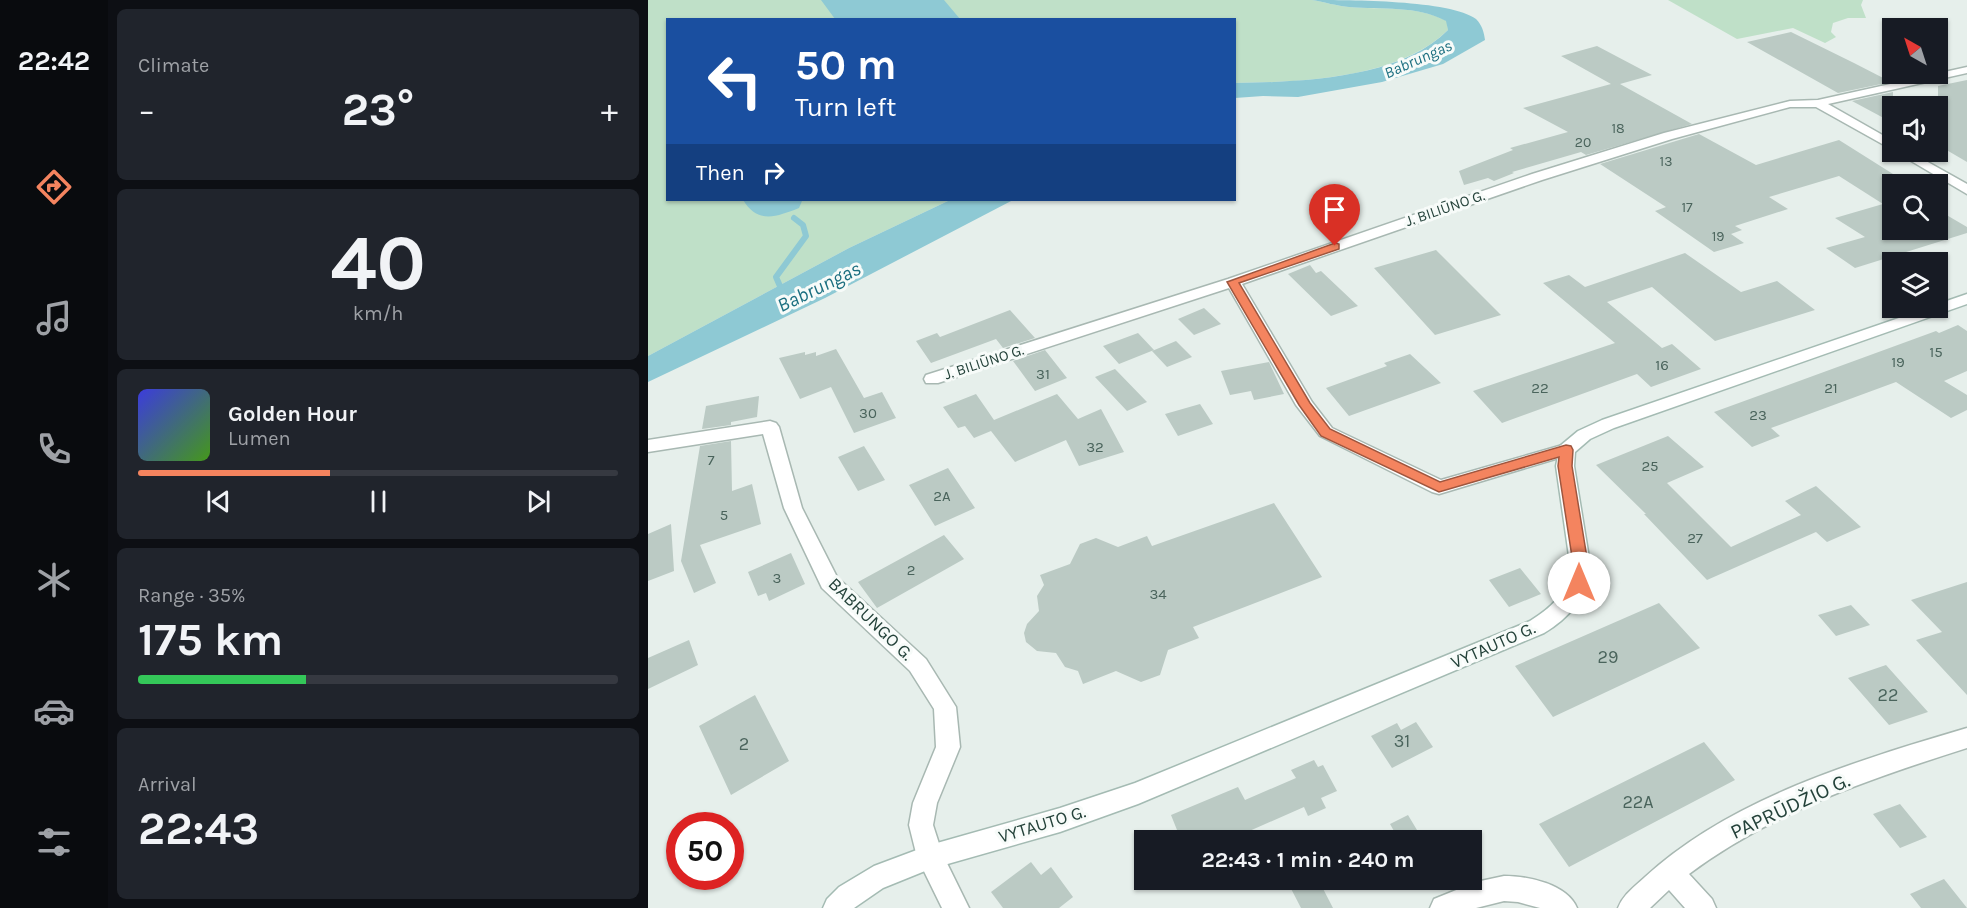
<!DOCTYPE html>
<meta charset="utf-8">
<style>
:root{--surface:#171b24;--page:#20242c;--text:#f1f3f6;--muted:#9ea1a6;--line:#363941;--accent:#f4845f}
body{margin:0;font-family:Karla,sans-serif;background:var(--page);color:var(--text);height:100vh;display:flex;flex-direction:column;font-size:22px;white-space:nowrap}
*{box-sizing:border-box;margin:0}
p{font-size:20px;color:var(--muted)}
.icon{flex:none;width:33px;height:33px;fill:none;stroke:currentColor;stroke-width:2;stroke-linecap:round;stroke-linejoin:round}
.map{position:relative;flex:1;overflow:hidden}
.panel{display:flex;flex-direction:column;gap:9px;padding:9px;background:#0d0f14;width:540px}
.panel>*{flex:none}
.top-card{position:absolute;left:18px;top:18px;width:570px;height:183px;border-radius:0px;box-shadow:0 2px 4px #0004;background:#1a4fa0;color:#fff;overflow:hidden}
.needle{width:39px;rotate:321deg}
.buttons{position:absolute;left:1234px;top:18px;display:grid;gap:12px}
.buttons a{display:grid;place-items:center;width:66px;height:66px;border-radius:0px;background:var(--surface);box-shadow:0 2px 4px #0004;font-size:30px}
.speed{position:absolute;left:18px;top:812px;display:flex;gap:12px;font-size:30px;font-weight:700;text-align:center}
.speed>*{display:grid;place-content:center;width:78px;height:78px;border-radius:50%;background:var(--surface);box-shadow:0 2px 4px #0004;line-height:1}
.speed .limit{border:9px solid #d22;background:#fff;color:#111}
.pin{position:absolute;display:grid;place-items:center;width:51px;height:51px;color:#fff;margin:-62px -26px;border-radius:50% 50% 50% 0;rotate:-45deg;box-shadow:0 0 6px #0007}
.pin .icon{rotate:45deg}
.me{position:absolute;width:66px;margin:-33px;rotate:0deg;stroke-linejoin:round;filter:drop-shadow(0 0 4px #0008)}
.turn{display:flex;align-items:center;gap:21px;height:126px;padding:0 30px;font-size:27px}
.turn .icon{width:78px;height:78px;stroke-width:2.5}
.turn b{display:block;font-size:42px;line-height:51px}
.then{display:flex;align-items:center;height:57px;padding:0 30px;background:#0003;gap:12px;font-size:22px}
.big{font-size:45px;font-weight:700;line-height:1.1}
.panel .tile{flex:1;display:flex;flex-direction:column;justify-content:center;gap:9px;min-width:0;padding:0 21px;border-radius:9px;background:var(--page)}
.panel .dial{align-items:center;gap:0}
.dial b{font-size:78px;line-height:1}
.song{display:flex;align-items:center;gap:18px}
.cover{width:72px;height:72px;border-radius:9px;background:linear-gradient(135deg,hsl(240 70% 55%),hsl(100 70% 35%))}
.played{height:6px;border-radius:3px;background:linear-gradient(90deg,var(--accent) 40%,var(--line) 40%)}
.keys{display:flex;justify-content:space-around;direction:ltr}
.heat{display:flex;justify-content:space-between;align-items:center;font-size:33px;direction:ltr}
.charge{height:9px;border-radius:4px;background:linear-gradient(90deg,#34c759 35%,var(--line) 0)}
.trip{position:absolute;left:486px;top:830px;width:348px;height:60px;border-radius:0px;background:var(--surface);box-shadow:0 2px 4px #0004;font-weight:700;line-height:60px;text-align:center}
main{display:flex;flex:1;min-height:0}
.tab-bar{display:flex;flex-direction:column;width:108px;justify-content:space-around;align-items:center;background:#090b0e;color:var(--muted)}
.tab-bar .icon{width:42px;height:42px}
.tab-bar .current{color:var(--accent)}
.tab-bar b{font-size:27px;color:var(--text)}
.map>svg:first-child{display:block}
.green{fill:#bfe0c8}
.water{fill:#8ec9d4}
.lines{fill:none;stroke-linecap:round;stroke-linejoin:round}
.stream{stroke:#8ec9d4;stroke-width:6}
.building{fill:#bbcac4}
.minor-casing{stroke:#a8b8b2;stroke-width:3}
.secondary-casing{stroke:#a4bbb3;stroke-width:3}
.minor{fill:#fff;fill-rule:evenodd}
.secondary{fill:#fff;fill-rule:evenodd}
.route{fill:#f4845f;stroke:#9f563e;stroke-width:1.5}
.labels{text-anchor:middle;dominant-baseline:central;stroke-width:6;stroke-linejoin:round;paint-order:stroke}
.far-number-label{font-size:14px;fill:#4a645c}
.far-street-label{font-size:15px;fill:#24423a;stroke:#f7fbf9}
.number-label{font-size:15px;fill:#4a645c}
.far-water-label{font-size:16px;font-style:italic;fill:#1c6f80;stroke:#f7fbf9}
.street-label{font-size:18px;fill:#24423a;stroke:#f7fbf9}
.near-number-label{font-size:18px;fill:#4a645c}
.water-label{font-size:20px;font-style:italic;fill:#1c6f80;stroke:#f7fbf9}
.near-street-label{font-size:21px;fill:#24423a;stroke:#f7fbf9}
</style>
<main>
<nav class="tab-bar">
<b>22:42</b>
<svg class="icon current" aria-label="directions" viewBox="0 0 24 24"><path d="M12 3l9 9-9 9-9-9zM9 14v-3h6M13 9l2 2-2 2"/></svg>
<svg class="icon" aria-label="music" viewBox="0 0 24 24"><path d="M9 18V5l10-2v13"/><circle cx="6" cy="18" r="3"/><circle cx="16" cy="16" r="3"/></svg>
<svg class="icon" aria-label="phone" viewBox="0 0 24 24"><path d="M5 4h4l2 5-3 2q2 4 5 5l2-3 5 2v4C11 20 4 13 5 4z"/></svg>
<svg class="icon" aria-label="climate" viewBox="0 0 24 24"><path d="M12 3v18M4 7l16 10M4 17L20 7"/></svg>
<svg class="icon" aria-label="car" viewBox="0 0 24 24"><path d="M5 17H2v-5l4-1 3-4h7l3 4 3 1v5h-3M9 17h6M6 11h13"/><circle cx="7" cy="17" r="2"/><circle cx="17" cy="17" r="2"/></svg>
<svg class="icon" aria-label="filters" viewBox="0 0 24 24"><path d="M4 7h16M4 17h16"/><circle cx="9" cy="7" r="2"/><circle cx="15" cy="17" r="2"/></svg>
</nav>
<section class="panel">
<div class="tile"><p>Climate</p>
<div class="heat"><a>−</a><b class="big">23°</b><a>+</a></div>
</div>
<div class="tile dial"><b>40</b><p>km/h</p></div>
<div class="tile">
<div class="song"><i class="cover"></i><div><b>Golden Hour</b><p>Lumen</p></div></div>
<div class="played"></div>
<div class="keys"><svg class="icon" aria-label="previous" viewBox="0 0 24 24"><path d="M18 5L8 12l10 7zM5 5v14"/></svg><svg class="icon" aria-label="pause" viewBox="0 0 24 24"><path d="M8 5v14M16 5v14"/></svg><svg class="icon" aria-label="next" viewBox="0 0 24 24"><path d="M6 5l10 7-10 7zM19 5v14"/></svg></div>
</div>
<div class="tile"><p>Range · 35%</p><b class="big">175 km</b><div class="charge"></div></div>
<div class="tile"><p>Arrival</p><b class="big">22:43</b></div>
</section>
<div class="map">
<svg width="1319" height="908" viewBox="0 0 1319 908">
<rect width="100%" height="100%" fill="#e6efeb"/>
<path class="green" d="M0,0h664c12,2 25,6 37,7 33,3 67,-2 98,14l1,9c-50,49 -147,52 -213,53l-1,-63h-566v180h282l-101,48 -201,108z
M1020,0h195l-2,5 5,13h-18l-15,5 -2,9 5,5 -11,6 -32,-15 -56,11z"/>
<path class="water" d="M173,0h123l16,19h-125z
M664,0c37,0 139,0 164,19 6,6 8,13 9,21l-42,24 -61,18 -84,15 -35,-1 -28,2v-15c65,-1 165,-4 213,-53l-2,-9c-30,-16 -64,-11 -97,-14 -12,-1 -25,-5 -37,-7z
M95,200h59v1l-3,7c-23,9 -41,16 -56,-8z
M302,200h63l-188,98 -177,84v-26l201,-108z"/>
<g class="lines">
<path class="stream" d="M135,293l-7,-16 30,-41 -3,-11 -9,-7"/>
</g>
<path class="building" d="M1143,32l63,31 37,19 -53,11 -91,-51z
M949,46l55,29 -32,9 72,40 -106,31 -5,-3 -69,20 2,1 -20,8 -6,-3 -24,7 -5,-14 54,-21 -3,-2 58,-16 -45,-24 88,-24 -50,-28z
M1319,80v82l-29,-17v-59z
M1245,92v31l-41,-22z
M1051,134l57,31 83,-25 54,34v56h45v-20l29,17v6l-112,35 -29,-20 39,-11 -30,-19 48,-14 -44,-28 -70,21 19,12 -53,17 7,4 -11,4 13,9 -30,9 -59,-41 11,-4 -66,-43z
M788,250l65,65 -66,20 -61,-67z
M1037,253l56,39 36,-11 38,29 -100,31 -63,-54 -45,15 55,46 10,-4 29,25 -50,18 -14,-13 -135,49 -29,-32 142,-48 -72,-60 26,-8 16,12z
M662,265l6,8 5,-2 37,35 -27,10 -43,-42z
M556,308l17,16 -27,11 -16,-16z
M362,310l25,28 -32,10 -7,-9 -65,24 -15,-22 21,-8 3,4z
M1310,325l9,6v40l-23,10 23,14v15l-16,8 -55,-36 -125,46 9,8 -28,11 -38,-35 222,-81 3,2z
M490,333l16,17 -35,14 -16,-18z
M528,341l16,16 -25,10 -15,-16z
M188,349l28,49 18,-6 14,26 -42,15 -23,-46 -31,12 -21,-41 26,-6v3l11,-3v4z
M397,350l22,28 -32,13 -22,-30z
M762,354l31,29 -92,33 -23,-28 61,-22 -3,-3z
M621,362l15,32 -30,6 -3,-9 -21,4 -9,-24z
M467,369l32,33 -20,9 -32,-34z
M328,394l18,26 63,-26 21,25 23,-10 23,43 -45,14 -13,-26 -51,22 -24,-31 -17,7 -9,-12 -7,2 -15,-21z
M111,396l-2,21 -26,5v3l-29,4 4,-23z
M552,404l13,20 -35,12 -13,-22z
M1020,436l36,31 -37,16 64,64 70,-32 -16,-14 31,-15 45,41 -34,15 -11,-10 -109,48 -63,-66h2l-50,-49z
M83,441l1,50 20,-7 9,40 -61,21 16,38 -22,10 -13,-32 19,-115z
M216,446l21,34 -27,11 -20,-34z
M300,468l27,40 -40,18 -26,-41z
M626,503l48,74 -129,50 6,11 -31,12 -8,25 -19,7 -25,-11 -33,13 -5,-13 -13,-4 -9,-14 -19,-2 -11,-9 -2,-9 3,-9 12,-13 -2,-15 7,-11 -4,-10 30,-11 10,-20 16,-6 22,9 29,-11 5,10z
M23,524l3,47 -26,10v-47z
M296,535l20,24 -87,49 -19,-26z
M143,553l14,31 -36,17 -3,-8 -8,3 -10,-24z
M872,568l21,26 -32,13 -20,-27z
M1319,582v113l-51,-55 26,-8 -31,-32z
M1011,603l41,45 -147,69 -38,-51z
M1203,605l19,20 -34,11 -18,-21z
M41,640l9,25 -50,24v-31z
M1238,665l42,47 -39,13 -41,-47z
M107,695l34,66 -58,34 -32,-69z
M768,722l17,25 -41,21 -21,-32 26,-13 4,7z
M1056,742l31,38 -166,87 -30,-43z
M666,760l4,7 5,-2 14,26 -16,7 5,10 -18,8 -4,-9 -75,33h-48l-10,-25 67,-28 7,13 51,-22 -5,-8z
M1252,804l27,33 -27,11 -27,-34z
M760,815l15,25h-24l-9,-16z
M383,862l10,13 10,-8 22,30 -14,11h-56l-12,-16z
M638,879h32l15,29h-32z
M1296,879l23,29h-46l-11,-14z"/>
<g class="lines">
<defs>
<path id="minor" d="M1319,67v6l-139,31 65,37v9l-77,-43h-26l-118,32 -130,41 -300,104 70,118 20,26 109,52 125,-36 6,2 3,4 -3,4 -133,40 -7,-2 -112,-56 -24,-31 -67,-117 -291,95h-12l-2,-4 2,-4 302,-96 304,-105 132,-41 126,-32 28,-1z
M1248,152h14l57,32v10z
M122,421l6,2 3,4 23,81 35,69 89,82 30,48 4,40 -23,56 -4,22 9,28 27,55h-27l-25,-51 -8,-32 4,-22 23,-56 -2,-38 -24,-38 -88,-83 -38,-80 -21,-74 -115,18v-12z
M1319,728v20c-98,31 -195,64 -278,126l23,25 4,9h-31l-16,-18 -19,18h-32c5,-13 16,-21 27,-31 86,-79 211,-116 322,-149z
M856,876c24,0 63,8 73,32h-37l-22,-6 -14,-1 -28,7h-46l4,-9 42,-17z"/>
<path id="secondary" d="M1319,294v10l-353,124 -24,11 -15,13 -1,14 17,104c-6,29 -22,48 -47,63l-406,171 -78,28 -130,37 -47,19 -29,20h-31l4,-9 12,-12 35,-21 56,-21 130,-37 75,-25 395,-162c21,-13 35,-26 41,-51l-15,-104 4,-20 18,-15 24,-11 326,-112h10v-4z"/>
</defs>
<use href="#minor" class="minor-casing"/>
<use href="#secondary" class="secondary-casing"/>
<use href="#minor" class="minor"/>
<use href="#secondary" class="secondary"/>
</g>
<path class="route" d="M687,243l4,1v5l-100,34 71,120 20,26 110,53 126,-37 5,1 2,4 -1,16 17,104 -4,18h-11l-3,-5 3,-13 -16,-104 1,-9 -120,35 -118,-56 -22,-31 -72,-123z"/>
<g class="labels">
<g class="far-number-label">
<text x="970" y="128">18</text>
<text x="935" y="142">20</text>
<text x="1018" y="161">13</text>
<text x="1039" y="207">17</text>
<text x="1070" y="236">19</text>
</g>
<g class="far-street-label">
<text transform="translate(797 208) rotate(-19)">J. BILIŪNO G.</text>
<text transform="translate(336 362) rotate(-18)">J. BILIŪNO G.</text>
</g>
<g class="number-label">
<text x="1288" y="352">15</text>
<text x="1250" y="362">19</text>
<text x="1014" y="365">16</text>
<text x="395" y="374">31</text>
<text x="892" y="388">22</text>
<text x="1183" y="388">21</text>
<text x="220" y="413">30</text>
<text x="1110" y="415">23</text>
<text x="447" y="447">32</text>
<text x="63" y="460">7</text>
<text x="1002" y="466">25</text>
<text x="294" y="496">2A</text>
<text x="76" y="515">5</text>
<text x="1047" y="538">27</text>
<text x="263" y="570">2</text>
<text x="129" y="578">3</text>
<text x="510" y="594">34</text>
</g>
<g class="far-water-label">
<text transform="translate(770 59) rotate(-24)">Babrungas</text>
</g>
<g class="street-label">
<text transform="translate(223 619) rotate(44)">BABRUNGO G.</text>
<text transform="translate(845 645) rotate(-24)">VYTAUTO G.</text>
<text transform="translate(394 824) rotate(-17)">VYTAUTO G.</text>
</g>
<g class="near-number-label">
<text x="960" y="657">29</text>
<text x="1240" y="695">22</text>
<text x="754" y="741">31</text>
<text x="96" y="744">2</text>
<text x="990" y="802">22A</text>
</g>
<g class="water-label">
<text transform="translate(171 287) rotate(-26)">Babrungas</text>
</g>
<g class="near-street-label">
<text transform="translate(1142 806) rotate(-25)">PAPRŪDŽIO G.</text>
</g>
</g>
</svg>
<div class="buttons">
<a><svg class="needle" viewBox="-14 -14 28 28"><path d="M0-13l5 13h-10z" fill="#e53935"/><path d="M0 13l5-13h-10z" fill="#9ea1a6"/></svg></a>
<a><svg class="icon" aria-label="sound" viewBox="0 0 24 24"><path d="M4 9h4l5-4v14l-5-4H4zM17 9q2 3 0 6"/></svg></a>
<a><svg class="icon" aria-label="search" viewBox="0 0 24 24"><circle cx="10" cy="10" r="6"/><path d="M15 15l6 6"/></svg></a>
<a><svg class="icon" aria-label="layers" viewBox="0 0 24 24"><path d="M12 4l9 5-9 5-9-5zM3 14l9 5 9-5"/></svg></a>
</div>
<div class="speed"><div class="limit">50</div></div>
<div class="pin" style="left:687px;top:246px;background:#d93025"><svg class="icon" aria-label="arrive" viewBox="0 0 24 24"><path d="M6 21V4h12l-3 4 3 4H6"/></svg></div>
<svg class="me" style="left:931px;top:583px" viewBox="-20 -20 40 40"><circle r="19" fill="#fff"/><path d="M0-13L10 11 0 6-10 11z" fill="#f4845f"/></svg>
<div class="trip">22:43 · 1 min · 240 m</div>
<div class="top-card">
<div class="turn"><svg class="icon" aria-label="left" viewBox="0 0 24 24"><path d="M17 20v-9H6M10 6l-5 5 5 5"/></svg><div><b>50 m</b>Turn left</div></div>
<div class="then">Then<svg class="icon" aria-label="right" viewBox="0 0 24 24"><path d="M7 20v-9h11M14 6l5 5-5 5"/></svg></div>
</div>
</div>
</main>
